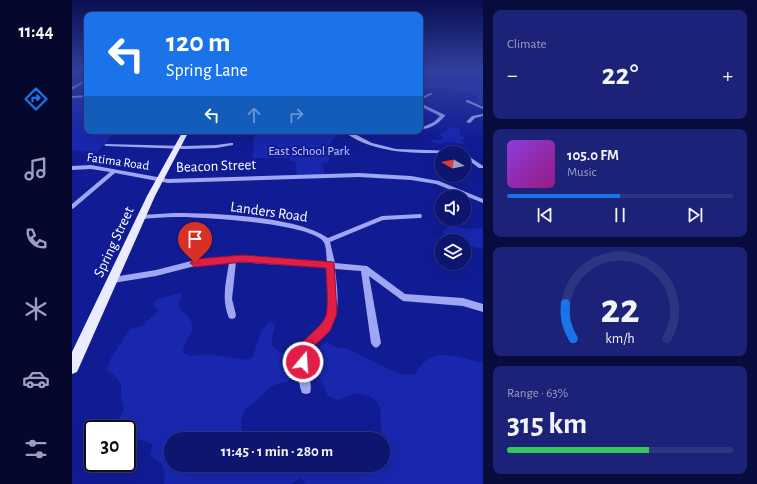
<!DOCTYPE html>
<meta charset="utf-8">
<style>
:root{--surface:#0d156f;--page:#1b2277;--text:#f1f3f6;--muted:#9a9fc3;--line:#2d3482;--accent:#1a73e8}
body{margin:0;font-family:"Alegreya Sans",sans-serif;background:var(--page);color:var(--text);height:100vh;display:flex;flex-direction:column;font-size:15px;white-space:nowrap}
*{box-sizing:border-box;margin:0}
p{font-size:13px;color:var(--muted)}
.icon{flex:none;width:22px;height:22px;fill:none;stroke:currentColor;stroke-width:2;stroke-linecap:round;stroke-linejoin:round}
.map{position:relative;flex:1;overflow:hidden}
.details{display:flex;flex-direction:column;gap:10px;padding:10px;background:#070c3d;width:274px}
.details>*{flex:none}
.guide{position:absolute;left:12px;top:12px;width:339px;height:122px;border-radius:8px;box-shadow:0 4px 16px #0002,0 0 0 1px var(--line);background:#1a73e8;color:#fff;overflow:hidden}
.needle{width:26px;rotate:280deg}
.fabs{position:absolute;left:363px;top:146px;display:grid;gap:8px}
.fabs a{display:grid;place-items:center;width:36px;height:36px;border-radius:50%;background:var(--surface);box-shadow:0 4px 16px #0002,0 0 0 1px var(--line);font-size:20px}
.speed{position:absolute;left:12px;top:420px;display:flex;gap:8px;font-size:20px;font-weight:700;text-align:center}
.speed>*{display:grid;place-content:center;width:52px;height:52px;border-radius:50%;background:var(--surface);box-shadow:0 4px 16px #0002,0 0 0 1px var(--line);line-height:1}
.speed .limit{border:2px solid #111;border-radius:6px;background:#fff;color:#111}
.pin{position:absolute;display:grid;place-items:center;width:34px;height:34px;color:#fff;margin:-41px -17px;border-radius:50% 50% 50% 0;rotate:-45deg;box-shadow:0 0 4px #0007}
.pin .icon{rotate:45deg}
.me{position:absolute;width:44px;margin:-22px;rotate:18deg;stroke-linejoin:round;filter:drop-shadow(0 0 3px #0008)}
.turn{display:flex;align-items:center;gap:14px;height:84px;padding:0 16px;font-size:18px}
.turn .icon{width:52px;height:52px;stroke-width:2.5}
.turn b{display:block;font-size:28px;line-height:34px}
.lanes{display:flex;align-items:center;height:38px;padding:0 16px;background:#0003;justify-content:center;gap:20px;direction:ltr}
.lanes .off{opacity:.35}
.big{font-size:30px;font-weight:700;line-height:1.1}
.details .tile{flex:1;display:flex;flex-direction:column;justify-content:center;gap:6px;min-width:0;padding:0 14px;border-radius:8px;background:var(--page)}
.details .dial{align-items:center;gap:0}
.dial svg{height:104px;overflow:visible;fill:none;stroke:var(--line);stroke-width:7;stroke-linecap:round;text-anchor:middle}
.dial text{fill:var(--text);stroke:none}
.song{display:flex;align-items:center;gap:12px}
.cover{width:48px;height:48px;border-radius:6px;background:linear-gradient(135deg,hsl(270 70% 55%),hsl(310 70% 35%))}
.played{height:4px;border-radius:2px;background:linear-gradient(90deg,var(--accent) 50%,var(--line) 50%)}
.keys{display:flex;justify-content:space-around;direction:ltr}
.heat{display:flex;justify-content:space-between;align-items:center;font-size:22px;direction:ltr}
.charge{height:6px;border-radius:3px;background:linear-gradient(90deg,#34c759 63%,var(--line) 0)}
.trip{position:absolute;left:92px;top:432px;width:226px;height:40px;border-radius:20px;background:var(--surface);box-shadow:0 4px 16px #0002,0 0 0 1px var(--line);font-weight:700;line-height:40px;text-align:center}
main{display:flex;flex:1;min-height:0}
.tabs{display:flex;flex-direction:column;width:72px;justify-content:space-around;align-items:center;background:#05082c;color:var(--muted)}
.tabs .icon{width:28px;height:28px}
.tabs .current{color:var(--accent)}
.tabs b{font-size:18px;color:var(--text)}
.map>svg:first-child{display:block}
.green{fill:#1827ae}
.lines{fill:none;stroke-linecap:round;stroke-linejoin:round}
.minor{fill:#9fa7f3;fill-rule:evenodd}
.major{fill:#ebebff;fill-rule:evenodd}
.route{fill:#e11d48;stroke:#92132f}
.labels{text-anchor:middle;dominant-baseline:central;stroke-width:4;stroke-linejoin:round;paint-order:stroke}
.far-park-label{font-size:13px;fill:#c6ccfd;stroke:#111c94}
.far-street-label{font-size:13px;fill:#fff;stroke:#111c94}
.street-label{font-size:15px;fill:#fff;stroke:#111c94}
</style>
<main>
<nav class="tabs">
<b>11:44</b>
<svg class="icon current" aria-label="directions" viewBox="0 0 24 24"><path d="M12 3l9 9-9 9-9-9zM9 14v-3h6M13 9l2 2-2 2"/></svg>
<svg class="icon" aria-label="music" viewBox="0 0 24 24"><path d="M9 18V5l10-2v13"/><circle cx="6" cy="18" r="3"/><circle cx="16" cy="16" r="3"/></svg>
<svg class="icon" aria-label="phone" viewBox="0 0 24 24"><path d="M5 4h4l2 5-3 2q2 4 5 5l2-3 5 2v4C11 20 4 13 5 4z"/></svg>
<svg class="icon" aria-label="climate" viewBox="0 0 24 24"><path d="M12 3v18M4 7l16 10M4 17L20 7"/></svg>
<svg class="icon" aria-label="car" viewBox="0 0 24 24"><path d="M5 17H2v-5l4-1 3-4h7l3 4 3 1v5h-3M9 17h6M6 11h13"/><circle cx="7" cy="17" r="2"/><circle cx="17" cy="17" r="2"/></svg>
<svg class="icon" aria-label="filters" viewBox="0 0 24 24"><path d="M4 7h16M4 17h16"/><circle cx="9" cy="7" r="2"/><circle cx="15" cy="17" r="2"/></svg>
</nav>
<div class="map">
<svg width="411" height="484" viewBox="0 0 411 484">
<rect width="100%" height="100%" fill="#111c94"/>
<path class="green" d="M348,71l10,4 14,-4h39v35l-8,-4 3,-3c-10,-11 -43,-10 -58,-11z
M15,97v34h29l-19,22 -25,-3v-52z
M377,127l11,2v5l5,4 -3,2 2,4 -14,-2 -11,2 -8,-2v-2h11l1,-2 -3,-4 7,-3z
M267,132l-10,13v17l-7,1 3,11 -28,1 -2,-14h-5v-3h-37l1,-24z
M377,227l23,2 11,-1v21l-19,-5v-3c-9,0 -19,0 -21,-11z
M108,293l2,3 -4,7c2,9 12,12 14,21 3,10 -10,18 -9,29l6,3 18,-2 41,6 5,-3 8,-25 8,-10 2,-1 4,5c-10,31 6,18 19,39l-3,11 -4,6c-21,1 -25,18 -42,27l-4,11 1,12 7,5 8,2h23h-109v26h212l-3,-58c-10,-17 -25,-16 -41,-7l-11,-4c-7,-19 -26,-39 -1,-54l8,5 13,2 51,25 15,1c19,-31 41,-18 69,-12v121h-178l-5,-6 -9,6h-127c3,-16 -1,-20 -14,-29l3,-11 -15,-5h-11v-10h-9l-2,-4 8,-16 -3,-13v-12l-8,-10 -6,-4 4,-12 19,-29 12,-3 15,-14 2,-2 -6,-6 4,-5z"/>
<g class="lines">
<path class="minor" d="M349,71h4l6,2 -2,1z
M15,79v2l-15,9v-3z
M358,93l3,1 -13,6v-2z
M15,95v2l-15,1v-2z
M394,100h2l15,7v2l-17,-7z
M348,103l25,12v1c-6,7 -13,12 -22,13v-2l11,-5 6,-6 -20,-10z
M411,114v2l-8,2 -5,5 -4,-1 6,-6z
M271,131h6l23,12 24,6 60,2 3,2c-38,0 -84,3 -116,-22z
M159,143h2v2l-17,3 -31,1 -79,-3 -2,-1 2,-1 79,2 31,-1z
M392,153l19,13v2h-4l-15,-11z
M19,165l77,14 191,-6 52,3 28,5 44,18v4l-47,-19 -25,-4 -52,-3 -191,6 -53,-10 -41,35 -2,1v-5l38,-32 -19,-3 -19,1v-4z
M102,213c39,0 121,3 154,25l54,-22 39,-2 1,2 -1,2h-2l-36,2 -53,22 5,21 32,3 38,28 58,4 20,6v8l-20,-6 -60,-5 -34,-25 12,67 -2,3 -3,2 -3,-2 -2,-3 -10,-72 -26,-2c2,19 7,44 -6,60 -7,9 -19,15 -21,27 -2,11 5,28 2,37l-4,1 -4,-1c-6,-16 -7,-40 4,-53 6,-8 17,-13 21,-23 4,-10 1,-37 1,-49l-92,-6 -4,37 4,16 -1,3 -3,1 -3,-1c-8,-19 -3,-36 0,-55l-34,3 -39,10 -43,7 -3,-1 -1,-2 1,-2 3,-1 43,-7 39,-10 38,-4 94,6c-1,-6 0,-16 -4,-21 -16,-18 -121,-24 -147,-24 -12,0 -23,1 -34,2l-3,-2 3,-2z"/>
<path class="major" d="M111,131h6l-34,65 -78,176 -5,2v-22l75,-156z"/>
</g>
<linearGradient id="sky" x2="0" y2="1"><stop stop-color="#090f51"/><stop offset="0.51" stop-color="#32409f"/><stop offset="1" stop-color="#32409f" stop-opacity="0"/></linearGradient>
<rect width="411" height="138" fill="url(#sky)"/>
<path class="route" d="M171,255l91,7 3,52 -7,17 -18,17 -5,18 -4,2 -5,-2c-10,-24 23,-33 28,-51 3,-12 0,-34 0,-47l-83,-6 -48,5 -5,-4 5,-4z"/>
<g class="labels">
<g class="far-park-label">
<text x="237" y="151">East School Park</text>
</g>
<g class="far-street-label">
<text transform="translate(46 162) rotate(8)">Fatima Road</text>
</g>
<g class="street-label">
<text transform="translate(144 166) rotate(-2)">Beacon Street</text>
<text transform="translate(197 212) rotate(8)">Landers Road</text>
<text transform="translate(42 242) rotate(-65)">Spring Street</text>
</g>
</g>
</svg>
<div class="fabs">
<a><svg class="needle" viewBox="-14 -14 28 28"><path d="M0-13l5 13h-10z" fill="#e53935"/><path d="M0 13l5-13h-10z" fill="#9a9fc3"/></svg></a>
<a><svg class="icon" aria-label="sound" viewBox="0 0 24 24"><path d="M4 9h4l5-4v14l-5-4H4zM17 9q2 3 0 6"/></svg></a>
<a><svg class="icon" aria-label="layers" viewBox="0 0 24 24"><path d="M12 4l9 5-9 5-9-5zM3 14l9 5 9-5"/></svg></a>
</div>
<div class="speed"><div class="limit">30</div></div>
<div class="pin" style="left:123px;top:263px;background:#d93025"><svg class="icon" aria-label="arrive" viewBox="0 0 24 24"><path d="M6 21V4h12l-3 4 3 4H6"/></svg></div>
<svg class="me" style="left:231px;top:362px" viewBox="-20 -20 40 40"><circle r="17" fill="#e11d48" stroke="#fff" stroke-width="3"/><path d="M0-11L8 9 0 5-8 9z" fill="#fff"/></svg>
<div class="trip">11:45 · 1 min · 280 m</div>
<div class="guide">
<div class="turn"><svg class="icon" aria-label="left" viewBox="0 0 24 24"><path d="M17 20v-9H6M10 6l-5 5 5 5"/></svg><div><b>120 m</b>Spring Lane</div></div>
<div class="lanes"><svg class="icon" aria-label="left" viewBox="0 0 24 24"><path d="M17 20v-9H6M10 6l-5 5 5 5"/></svg><svg class="icon off" aria-label="ahead" viewBox="0 0 24 24"><path d="M12 20V5M6 11l6-6 6 6"/></svg><svg class="icon off" aria-label="right" viewBox="0 0 24 24"><path d="M7 20v-9h11M14 6l5 5-5 5"/></svg></div>
</div>
</div>
<section class="details">
<div class="tile"><p>Climate</p>
<div class="heat"><a>−</a><b class="big">22°</b><a>+</a></div>
</div>
<div class="tile">
<div class="song"><i class="cover"></i><div><b>105.0 FM</b><p>Music</p></div></div>
<div class="played"></div>
<div class="keys"><svg class="icon" aria-label="previous" viewBox="0 0 24 24"><path d="M18 5L8 12l10 7zM5 5v14"/></svg><svg class="icon" aria-label="pause" viewBox="0 0 24 24"><path d="M8 5v14M16 5v14"/></svg><svg class="icon" aria-label="next" viewBox="0 0 24 24"><path d="M6 5l10 7-10 7zM19 5v14"/></svg></div>
</div>
<div class="tile dial"><svg viewBox="0 0 100 80">
<path d="M14 69A42 42 0 1 1 86 69"/>
<path d="M14 69A42 42 0 0 1 8 42" stroke="#1a73e8"/>
<text x="50" y="56" font-size="32" font-weight="700">22</text>
<text x="50" y="72" font-size="11">km/h</text>
</svg></div>
<div class="tile"><p>Range · 63%</p><b class="big">315 km</b><div class="charge"></div></div>
</section>
</main>
